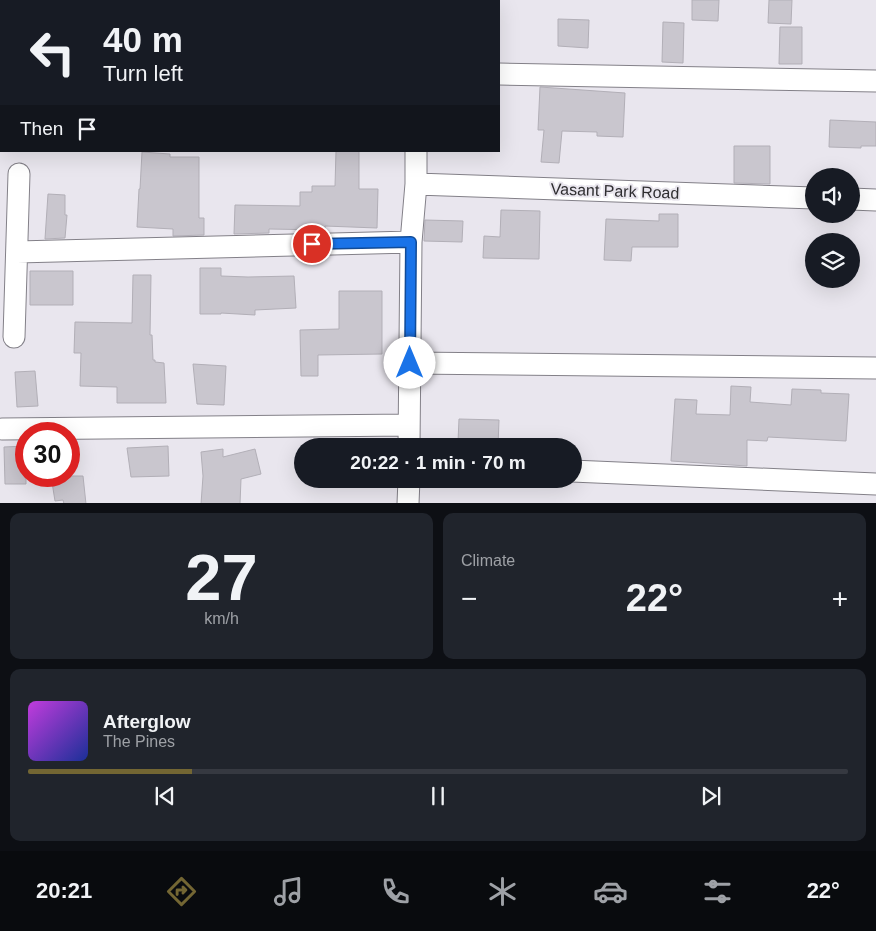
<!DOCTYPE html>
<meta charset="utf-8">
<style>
:root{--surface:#171b24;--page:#20242c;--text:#f1f3f6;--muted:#9ea1a6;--line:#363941;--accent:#736633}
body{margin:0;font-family:Arial,sans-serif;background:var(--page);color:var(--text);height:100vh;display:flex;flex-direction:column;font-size:19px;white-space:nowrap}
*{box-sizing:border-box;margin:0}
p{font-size:16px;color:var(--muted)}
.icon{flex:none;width:28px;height:28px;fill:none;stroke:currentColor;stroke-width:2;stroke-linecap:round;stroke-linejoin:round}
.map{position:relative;height:503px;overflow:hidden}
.side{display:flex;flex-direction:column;gap:10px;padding:10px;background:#0d0f14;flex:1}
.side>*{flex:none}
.guide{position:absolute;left:0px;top:0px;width:500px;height:152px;box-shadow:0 5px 20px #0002;background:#171b24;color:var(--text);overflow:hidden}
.controls{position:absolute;left:805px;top:168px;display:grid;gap:10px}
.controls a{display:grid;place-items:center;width:55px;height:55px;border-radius:50%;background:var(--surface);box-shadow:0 5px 20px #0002;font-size:25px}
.speed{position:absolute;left:15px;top:422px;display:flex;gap:10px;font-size:25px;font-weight:700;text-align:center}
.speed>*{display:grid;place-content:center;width:65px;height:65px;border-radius:50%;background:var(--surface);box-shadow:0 5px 20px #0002;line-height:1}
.speed .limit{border:8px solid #d22;background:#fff;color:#111}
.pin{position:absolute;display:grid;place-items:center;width:42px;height:42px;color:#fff;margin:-21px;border:2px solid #fff;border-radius:50%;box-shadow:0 1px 5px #0007}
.me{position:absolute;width:55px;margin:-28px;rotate:0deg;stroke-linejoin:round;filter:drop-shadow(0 0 4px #0008)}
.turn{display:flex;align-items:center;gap:18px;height:105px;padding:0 20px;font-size:22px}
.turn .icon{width:65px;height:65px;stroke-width:2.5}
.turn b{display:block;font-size:35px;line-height:42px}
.then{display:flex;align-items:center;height:48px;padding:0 20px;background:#0003;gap:10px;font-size:19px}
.big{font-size:38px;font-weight:700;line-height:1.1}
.side .card{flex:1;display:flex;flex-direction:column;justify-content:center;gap:8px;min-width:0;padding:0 18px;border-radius:10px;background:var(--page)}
.side .dial{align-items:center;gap:0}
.dial b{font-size:65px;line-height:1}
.song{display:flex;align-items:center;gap:15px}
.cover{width:60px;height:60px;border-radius:8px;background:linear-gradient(135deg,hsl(290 70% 55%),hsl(230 70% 35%))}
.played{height:5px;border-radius:2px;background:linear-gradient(90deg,var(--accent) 20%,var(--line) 20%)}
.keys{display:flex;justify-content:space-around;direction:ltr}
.heat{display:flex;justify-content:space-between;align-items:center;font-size:28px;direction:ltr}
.side .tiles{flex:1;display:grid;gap:10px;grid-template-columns:1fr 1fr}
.card:last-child{grid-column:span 2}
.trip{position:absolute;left:294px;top:438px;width:288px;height:50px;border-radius:25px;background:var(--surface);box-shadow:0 5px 20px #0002;font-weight:700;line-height:50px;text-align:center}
.menu{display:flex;height:80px;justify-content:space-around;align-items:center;background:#090b0e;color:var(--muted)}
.menu .icon{width:35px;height:35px}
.menu .active{color:var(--accent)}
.menu b{font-size:22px;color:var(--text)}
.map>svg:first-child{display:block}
.building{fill:#c9c6ce;stroke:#b2afb7}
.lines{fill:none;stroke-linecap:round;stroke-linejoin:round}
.street-casing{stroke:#838088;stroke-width:23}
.street{stroke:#fff;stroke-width:21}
.route-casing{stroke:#114b97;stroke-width:12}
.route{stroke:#1a73e8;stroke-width:9}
.labels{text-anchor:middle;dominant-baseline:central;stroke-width:4;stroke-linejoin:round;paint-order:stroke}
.street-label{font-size:16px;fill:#2e2d30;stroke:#e9e6ee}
</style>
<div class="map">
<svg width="876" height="504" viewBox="0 0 876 504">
<rect width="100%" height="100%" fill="#e9e6ee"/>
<path class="building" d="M692,0h27l-1,21 -26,-1z
M769,0h23l-1,24 -23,-1z
M558,19l31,1 -1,28 -30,-2z
M663,22l21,1 -1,40 -21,-1z
M780,27h22v37h-23z
M540,87l85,6 -2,44 -26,-1v-4l-35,-1 -3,32 -18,-1 3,-32h-6z
M830,120l46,2v24h-15v2l-32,-1z
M734,146h36v38l-36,-1z
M336,151h23v38h19l-1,39 -52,-2v4l-56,-1v4l-35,1 1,-29 65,1v-14h12v-6h23z
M142,152l28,2v3h29v61h5v17l-31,1v-7l-36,-2 2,-38h1z
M48,194l17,1v20h2l-2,23 -20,1z
M501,210l39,1 -1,48 -56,-1 1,-22 16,1z
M659,214h19v33h-46l-1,14 -27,-1 2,-41 53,2z
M425,220l38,1 -1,21 -38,-1z
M200,268h21v8l27,1 46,-1 2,32 -41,2v5l-34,-2v1h-21z
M30,271h43v34h-43z
M133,275h18l-1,60h2l1,25h2v2l9,1 2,40h-49v-16l-37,-1 1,-33h-7l1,-31 57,1z
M339,291h43v63l-64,1v21h-17l-1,-46 39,-1z
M193,364l33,2 -2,39 -27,-1z
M35,371l3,35 -21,1 -2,-35z
M731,386l20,1 -1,15 41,3 1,-16 29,1v3l28,1 -3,47 -78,-4 -1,4 -20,-1v26l-76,-5 4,-62 22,1 -1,14 34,1z
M459,419l40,1 -1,26h-33v-4h-7z
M26,446v38h-21l-1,-37z
M168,446l1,30 -38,1 -4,-29z
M223,449v8l32,-8 6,25 -20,5 -1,25h-39l2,-28 -2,-24z
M51,476h32l3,28h-22l-1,-4 -8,1z"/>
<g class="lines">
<defs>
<path id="street" d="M418,1v-1
M499,74l377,7
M0,84h1
M416,184l398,14
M851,199l25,1
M17,252l394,-10
M14,337l5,-163
M410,363l466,5
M2,429l407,-4
M409,446l2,-204 5,-58v-33
M572,471l304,13
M408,504l1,-25"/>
</defs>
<use href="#street" class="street-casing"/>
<use href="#street" class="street"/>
</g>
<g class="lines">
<defs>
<path id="route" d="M312,244l99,-2 -1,121"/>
</defs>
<use href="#route" class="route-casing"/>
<use href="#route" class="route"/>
</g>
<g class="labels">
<g class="street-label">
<text transform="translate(615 191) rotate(2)">Vasant Park Road</text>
</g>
</g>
</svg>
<div class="controls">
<a><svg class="icon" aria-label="sound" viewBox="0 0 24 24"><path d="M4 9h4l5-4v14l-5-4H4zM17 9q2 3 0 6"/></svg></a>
<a><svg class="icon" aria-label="layers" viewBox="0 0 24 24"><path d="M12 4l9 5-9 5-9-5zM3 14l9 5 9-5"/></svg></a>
</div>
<div class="speed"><div class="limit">30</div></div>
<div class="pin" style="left:312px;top:244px;background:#d93025"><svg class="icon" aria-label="arrive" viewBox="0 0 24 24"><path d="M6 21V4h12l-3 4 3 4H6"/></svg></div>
<svg class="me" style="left:410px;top:363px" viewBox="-20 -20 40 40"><circle r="19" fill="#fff"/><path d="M0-13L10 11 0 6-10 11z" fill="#1a73e8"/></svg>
<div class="trip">20:22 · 1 min · 70 m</div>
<div class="guide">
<div class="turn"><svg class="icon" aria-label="left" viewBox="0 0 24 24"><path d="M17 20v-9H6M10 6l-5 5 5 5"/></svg><div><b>40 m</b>Turn left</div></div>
<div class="then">Then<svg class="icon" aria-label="arrive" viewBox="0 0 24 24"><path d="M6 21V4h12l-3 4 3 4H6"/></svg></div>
</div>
</div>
<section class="side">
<div class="tiles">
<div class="card dial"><b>27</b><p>km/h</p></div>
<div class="card"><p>Climate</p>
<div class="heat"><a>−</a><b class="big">22°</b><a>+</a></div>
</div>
<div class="card">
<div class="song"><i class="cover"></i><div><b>Afterglow</b><p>The Pines</p></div></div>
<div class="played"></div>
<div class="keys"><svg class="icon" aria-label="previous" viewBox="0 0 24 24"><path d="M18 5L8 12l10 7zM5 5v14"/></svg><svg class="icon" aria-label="pause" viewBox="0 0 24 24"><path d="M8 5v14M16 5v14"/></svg><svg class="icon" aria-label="next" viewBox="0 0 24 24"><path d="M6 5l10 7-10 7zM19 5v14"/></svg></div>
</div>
</div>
</section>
<nav class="menu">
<b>20:21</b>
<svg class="icon active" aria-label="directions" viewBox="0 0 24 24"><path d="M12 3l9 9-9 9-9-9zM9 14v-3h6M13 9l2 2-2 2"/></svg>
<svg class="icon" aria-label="music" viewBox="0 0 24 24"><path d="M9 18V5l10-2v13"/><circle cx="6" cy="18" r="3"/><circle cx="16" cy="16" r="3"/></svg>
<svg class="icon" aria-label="phone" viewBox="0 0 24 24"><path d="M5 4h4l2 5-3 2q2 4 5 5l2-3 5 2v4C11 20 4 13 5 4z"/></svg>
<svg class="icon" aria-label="climate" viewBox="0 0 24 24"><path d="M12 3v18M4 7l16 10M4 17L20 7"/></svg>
<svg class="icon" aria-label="car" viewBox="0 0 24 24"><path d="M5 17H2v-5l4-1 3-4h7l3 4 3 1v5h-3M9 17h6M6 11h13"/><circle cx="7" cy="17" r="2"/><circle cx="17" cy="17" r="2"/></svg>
<svg class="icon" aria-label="filters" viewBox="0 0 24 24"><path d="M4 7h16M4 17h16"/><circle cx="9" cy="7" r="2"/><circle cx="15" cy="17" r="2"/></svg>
<b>22°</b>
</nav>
